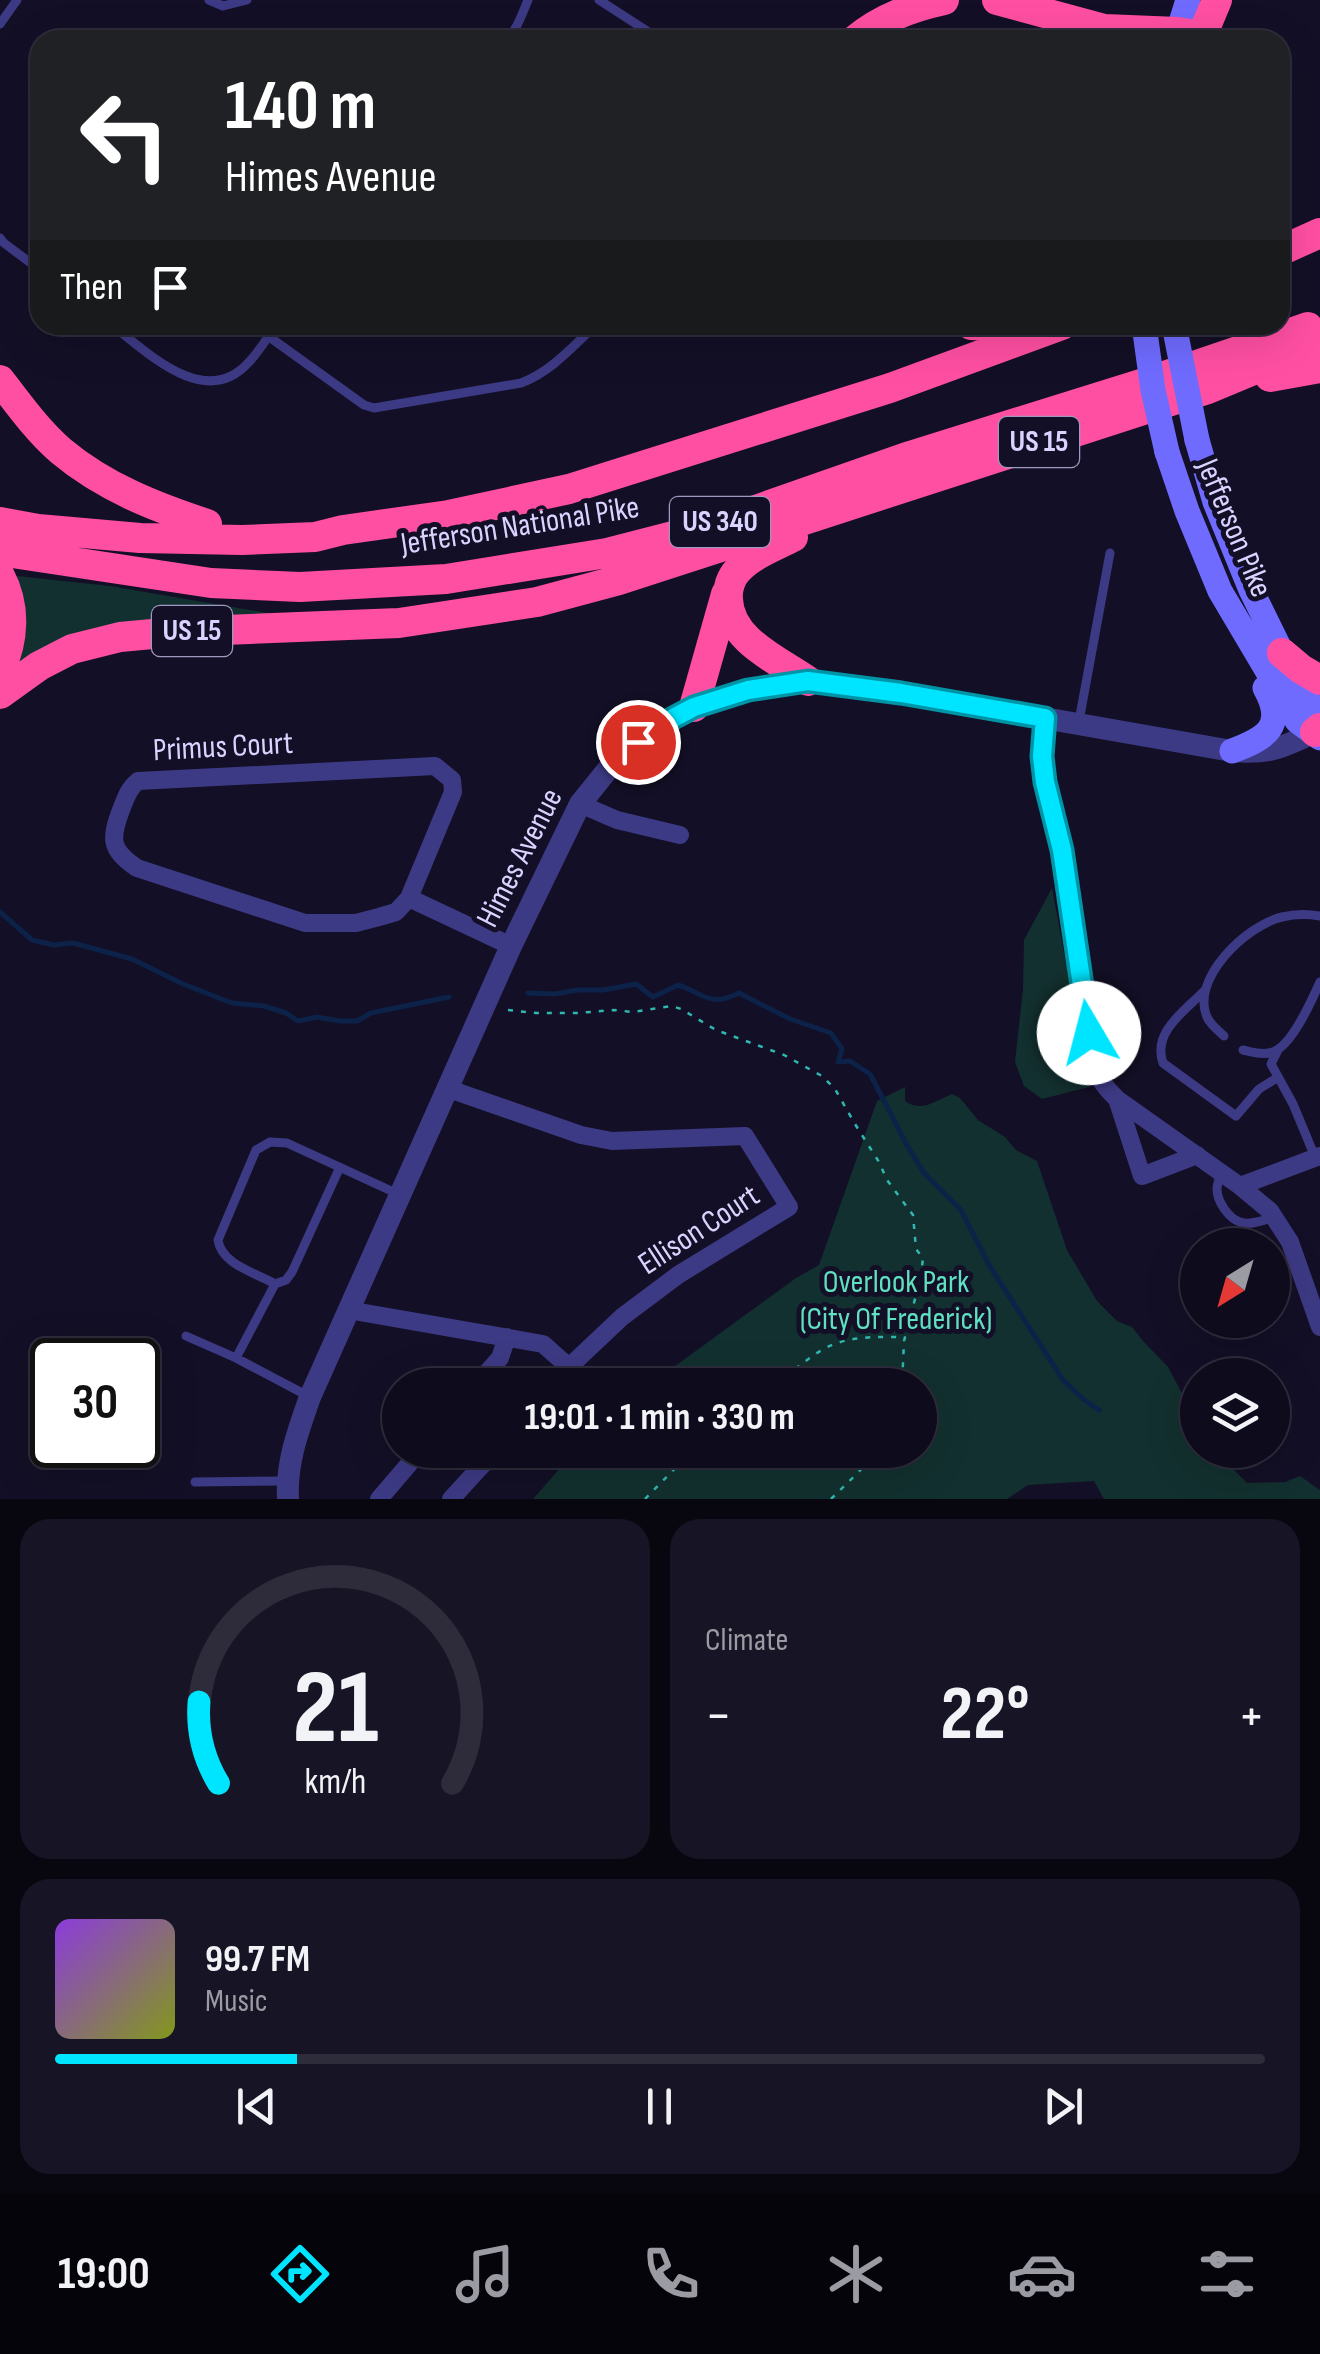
<!DOCTYPE html>
<meta charset="utf-8">
<style>
:root{--surface:#0e0b1c;--page:#171425;--text:#f1f3f6;--muted:#9b9ba3;--line:#2e2b3b;--accent:#00e5ff}
body{margin:0;font-family:"Sofia Sans Condensed",sans-serif;background:var(--page);color:var(--text);height:100vh;display:flex;flex-direction:column;font-size:38px;white-space:nowrap}
*{box-sizing:border-box;margin:0}
p{font-size:32px;color:var(--muted)}
.icon{flex:none;width:55px;height:55px;fill:none;stroke:currentColor;stroke-width:2;stroke-linecap:round;stroke-linejoin:round}
.map{position:relative;height:1499px;overflow:hidden}
.details{display:flex;flex-direction:column;gap:20px;padding:20px;background:#08060f;flex:1}
.details>*{flex:none}
.guide{position:absolute;left:30px;top:30px;width:1260px;height:305px;border-radius:30px;box-shadow:0 10px 40px #0002,0 0 0 2px var(--line);background:#202124;color:#fff;overflow:hidden}
.needle{width:65px;rotate:217deg}
.fabs{position:absolute;left:1180px;top:1228px;display:grid;gap:20px}
.fabs a{display:grid;place-items:center;width:110px;height:110px;border-radius:50%;background:var(--surface);box-shadow:0 10px 40px #0002,0 0 0 2px var(--line);font-size:50px}
.speed{position:absolute;left:30px;top:1338px;display:flex;gap:20px;font-size:50px;font-weight:700;text-align:center}
.speed>*{display:grid;place-content:center;width:130px;height:130px;border-radius:50%;background:var(--surface);box-shadow:0 10px 40px #0002,0 0 0 2px var(--line);line-height:1}
.speed .limit{border:5px solid #111;border-radius:15px;background:#fff;color:#111}
.pin{position:absolute;display:grid;place-items:center;width:85px;height:85px;color:#fff;margin:-42px;border:5px solid #fff;border-radius:50%;box-shadow:0 2px 10px #0007}
.me{position:absolute;width:110px;margin:-55px;rotate:352deg;stroke-linejoin:round;filter:drop-shadow(0 0 8px #0008)}
.turn{display:flex;align-items:center;gap:35px;height:210px;padding:0 30px;font-size:45px}
.turn .icon{width:130px;height:130px;stroke-width:2.5}
.turn b{display:block;font-size:70px;line-height:85px}
.then{display:flex;align-items:center;height:95px;padding:0 30px;background:#0003;gap:20px;font-size:38px}
.big{font-size:75px;font-weight:700;line-height:1.1}
.details .widget{flex:1;display:flex;flex-direction:column;justify-content:center;gap:15px;min-width:0;padding:0 35px;border-radius:30px;background:var(--page)}
.details .dial{align-items:center;gap:0}
.dial svg{height:260px;overflow:visible;fill:none;stroke:var(--line);stroke-width:7;stroke-linecap:round;text-anchor:middle}
.dial text{fill:var(--text);stroke:none}
.song{display:flex;align-items:center;gap:30px}
.cover{width:120px;height:120px;border-radius:15px;background:linear-gradient(135deg,hsl(270 70% 55%),hsl(70 70% 35%))}
.played{height:10px;border-radius:5px;background:linear-gradient(90deg,var(--accent) 20%,var(--line) 20%)}
.keys{display:flex;justify-content:space-around;direction:ltr}
.heat{display:flex;justify-content:space-between;align-items:center;font-size:55px;direction:ltr}
.details .tiles{flex:1;display:grid;gap:20px;grid-template-columns:1fr 1fr}
.widget:last-child{grid-column:span 2}
.trip{position:absolute;left:382px;top:1368px;width:555px;height:100px;border-radius:50px;background:var(--surface);box-shadow:0 10px 40px #0002,0 0 0 2px var(--line);font-weight:700;line-height:100px;text-align:center}
.dock{display:flex;height:160px;justify-content:space-around;align-items:center;background:#06040b;color:var(--muted)}
.dock .icon{width:70px;height:70px}
.dock .active{color:var(--accent)}
.dock b{font-size:45px;color:var(--text)}
.map>svg:first-child{display:block}
.green{fill:#12302f}
.lines{fill:none;stroke-linecap:round;stroke-linejoin:round}
.stream{stroke:#0c2248;stroke-width:5}
.path{stroke:#2fb8b0;stroke-width:2.5;stroke-dasharray:5 8;stroke-linecap:butt}
.service{stroke:#3d3a85;stroke-width:9}
.minor{stroke:#3d3a85;stroke-width:18}
.tertiary{stroke:#3d3a85;stroke-width:22}
.secondary{stroke:#6f6bff;stroke-width:25}
.motorway{stroke:#ff4fa3;stroke-width:30}
.secondary-bridge{stroke:#6f6bff;stroke-width:25}
.route-casing{stroke:#0095a6;stroke-width:25}
.route{stroke:#00e5ff;stroke-width:18}
.labels{text-anchor:middle;dominant-baseline:central;stroke-width:10;stroke-linejoin:round;paint-order:stroke}
.shield{fill:#130f26;stroke:#9e99be;stroke-width:2.5}
.shield-label{font-size:30px;font-weight:bold;fill:#d9d4ff}
.street-label{font-size:32px;fill:#d9d4ff;stroke:#130f26}
.park-label{font-size:32px;fill:#5fe0c0;stroke:#130f26}
</style>
<div class="map">
<svg width="1320" height="1499" viewBox="0 0 1320 1499">
<rect width="100%" height="100%" fill="#130f26"/>
<path class="green" d="M17,576l93,10 193,33 -83,4 -207,52 1,-97z
M1052,888l37,199 -47,12 -18,-13 -9,-24 8,-73 1,-49z
M905,1087v14c17,12 29,0 47,-7l8,4 18,22 27,17 11,13 21,11 30,89 30,51 20,20 15,6 12,15 24,25 18,34 11,10 1,39h20v4l29,29 38,-1 15,-6 20,14v9h-216l-10,-18 -66,4 -21,14h-474l43,-49h344v-65h-271l147,-107 23,-13 58,-164z"/>
<g class="lines">
<path class="stream" d="M0,912l32,28 22,5 19,-2 59,16 51,25 49,19 32,3 22,7 12,8 19,-4 23,4h17l14,-8 78,-16
M528,993l27,1 23,-4h25l33,-6 17,13 25,-12c28,9 30,23 61,8l51,26 41,14 11,16 -4,13 12,-1 20,13 38,73 16,26 37,37 28,55 74,115 20,19 16,11"/>
<path class="path" d="M508,1010l28,3h42l36,-3 19,2 39,-6 9,3 35,21 68,25 38,21 13,13 20,35 24,38 8,18 26,35 3,34 7,9 -2,18 -17,65 -2,44
M775,1385c19,-14 39,-34 62,-42 22,-7 44,-6 67,-6
M645,1499l48,-49
M831,1499l50,-49"/>
<path class="service" d="M209,0l14,6 24,-6
M599,0l62,40
M0,24l17,-24
M505,40c12,-9 17,-26 23,-40
M0,238l4,5 36,27
M112,325c36,28 93,85 136,38 11,-11 19,-25 28,-38
M268,336l96,69 10,3 147,-25c30,-11 52,-37 75,-58
M1079,721l31,-168
M1204,991c-19,20 -52,41 -41,72l73,53 23,-27 18,-11
M1224,1036c-5,-5 -12,-10 -16,-17 -20,-39 39,-94 74,-102 12,-3 27,-3 38,-1
M1243,1050c10,2 22,6 32,1 18,-8 37,-51 45,-69
M1278,1050l-7,14 22,40 22,53
M1221,1173c-1,5 -4,10 -4,16 0,12 11,29 23,33 8,3 18,0 25,-2l5,-9
M275,1284l11,-4 6,-8 48,-105
M186,1336l50,22 72,38
M236,1358l39,-74c-19,-11 -54,-20 -57,-44l38,-90 14,-8 17,1 111,51
M195,1482l92,-1"/>
<path class="minor" d="M1045,718l-3,38 3,26 17,68 27,183c2,31 5,44 28,66l123,87 30,25 20,31 30,85
M580,804l37,16 63,15
M409,898l44,-106 -1,-12 -17,-14 -297,15c-10,8 -12,17 -17,29 -11,29 -11,40 16,58l168,55h51l23,-6 17,-5 13,-14 102,48
M1117,1099l25,77 55,-21
M1240,1186l80,-30
M348,1310l195,34 26,23 53,-50 56,-42 111,-68 -44,-71 -133,5 -31,-6 -132,-46
M476,1385l24,-27 7,-21
M555,1385l14,-18
M379,1499l42,-49
M451,1499l45,-49"/>
<path class="tertiary" d="M288,1499c-2,-36 10,-68 22,-102l201,-451 69,-142 33,-41 49,-38 32,-18 54,-17 60,-9 93,12 331,58c38,3 50,-3 83,-19"/>
<path class="secondary" d="M1171,40l7,-8 10,-32
M1197,440l18,62 36,88 31,63 29,52 4,27
M1167,452l20,59 33,80 77,130 23,17
M1232,751c35,-13 54,-25 33,-63"/>
<path class="motorway" d="M997,0l107,29 74,3 24,4 15,-36
M855,40c26,-22 56,-33 89,-40
M1280,251l40,-18
M971,325l63,3
M1270,377l50,-9
M0,380c19,25 38,51 61,71 43,36 94,56 146,73
M0,522l38,7 102,9 102,2 73,-3 28,-7 106,-15 120,-26 321,-101 172,-63
M793,537c-17,9 -42,18 -55,33 -7,7 -11,19 -10,29 1,41 50,61 80,82
M0,551l211,32 89,4 146,-8 161,-26 97,-25 206,-72 237,-74 161,-55
M0,576c16,30 14,64 0,94
M1282,653l19,16 19,11
M0,694l39,-28 33,-17 48,-12 54,-5 225,-9 138,-21 82,-22 589,-191 112,-47
M694,707l32,-113
M1315,732l5,-4"/>
<path class="secondary-bridge" d="M1144,325l9,65 14,62
M1174,325l23,115"/>
</g>
<g class="lines">
<defs>
<path id="route" d="M638,742l24,-18 32,-17 54,-17 60,-9 93,12 144,25 -3,38 3,26 17,68 27,183"/>
</defs>
<use href="#route" class="route-casing"/>
<use href="#route" class="route"/>
</g>
<g class="labels">
<g class="shield">
<rect x="999" y="417" width="80" height="50" rx="8"/>
<rect x="670" y="497" width="100" height="50" rx="8"/>
<rect x="152" y="606" width="80" height="50" rx="8"/>
</g>
<g class="shield-label">
<text x="1039" y="442">US 15</text>
<text x="720" y="522">US 340</text>
<text x="192" y="631">US 15</text>
</g>
<g class="street-label">
<text transform="translate(520 526) rotate(-9)">Jefferson National Pike</text>
<text transform="translate(1234 528) rotate(67)">Jefferson Pike</text>
<text transform="translate(223 747) rotate(-3)">Primus Court</text>
<text transform="translate(520 858) rotate(-63)">Himes Avenue</text>
<text transform="translate(699 1230) rotate(-33)">Ellison Court</text>
</g>
<g class="park-label">
<text x="896" y="1282">Overlook Park<tspan x="896" dy="37">(City Of Frederick)</tspan></text>
</g>
</g>
</svg>
<div class="fabs">
<a><svg class="needle" viewBox="-14 -14 28 28"><path d="M0-13l5 13h-10z" fill="#e53935"/><path d="M0 13l5-13h-10z" fill="#9b9ba3"/></svg></a>
<a><svg class="icon" aria-label="layers" viewBox="0 0 24 24"><path d="M12 4l9 5-9 5-9-5zM3 14l9 5 9-5"/></svg></a>
</div>
<div class="speed"><div class="limit">30</div></div>
<div class="pin" style="left:638px;top:742px;background:#d93025"><svg class="icon" aria-label="arrive" viewBox="0 0 24 24"><path d="M6 21V4h12l-3 4 3 4H6"/></svg></div>
<svg class="me" style="left:1089px;top:1033px" viewBox="-20 -20 40 40"><circle r="19" fill="#fff"/><path d="M0-13L10 11 0 6-10 11z" fill="#00e5ff"/></svg>
<div class="trip">19:01 · 1 min · 330 m</div>
<div class="guide">
<div class="turn"><svg class="icon" aria-label="left" viewBox="0 0 24 24"><path d="M17 20v-9H6M10 6l-5 5 5 5"/></svg><div><b>140 m</b>Himes Avenue</div></div>
<div class="then">Then<svg class="icon" aria-label="arrive" viewBox="0 0 24 24"><path d="M6 21V4h12l-3 4 3 4H6"/></svg></div>
</div>
</div>
<section class="details">
<div class="tiles">
<div class="widget dial"><svg viewBox="0 0 100 80">
<path d="M14 69A42 42 0 1 1 86 69"/>
<path d="M14 69A42 42 0 0 1 8 44" stroke="#00e5ff"/>
<text x="50" y="56" font-size="32" font-weight="700">21</text>
<text x="50" y="72" font-size="11">km/h</text>
</svg></div>
<div class="widget"><p>Climate</p>
<div class="heat"><a>−</a><b class="big">22°</b><a>+</a></div>
</div>
<div class="widget">
<div class="song"><i class="cover"></i><div><b>99.7 FM</b><p>Music</p></div></div>
<div class="played"></div>
<div class="keys"><svg class="icon" aria-label="previous" viewBox="0 0 24 24"><path d="M18 5L8 12l10 7zM5 5v14"/></svg><svg class="icon" aria-label="pause" viewBox="0 0 24 24"><path d="M8 5v14M16 5v14"/></svg><svg class="icon" aria-label="next" viewBox="0 0 24 24"><path d="M6 5l10 7-10 7zM19 5v14"/></svg></div>
</div>
</div>
</section>
<nav class="dock">
<b>19:00</b>
<svg class="icon active" aria-label="directions" viewBox="0 0 24 24"><path d="M12 3l9 9-9 9-9-9zM9 14v-3h6M13 9l2 2-2 2"/></svg>
<svg class="icon" aria-label="music" viewBox="0 0 24 24"><path d="M9 18V5l10-2v13"/><circle cx="6" cy="18" r="3"/><circle cx="16" cy="16" r="3"/></svg>
<svg class="icon" aria-label="phone" viewBox="0 0 24 24"><path d="M5 4h4l2 5-3 2q2 4 5 5l2-3 5 2v4C11 20 4 13 5 4z"/></svg>
<svg class="icon" aria-label="climate" viewBox="0 0 24 24"><path d="M12 3v18M4 7l16 10M4 17L20 7"/></svg>
<svg class="icon" aria-label="car" viewBox="0 0 24 24"><path d="M5 17H2v-5l4-1 3-4h7l3 4 3 1v5h-3M9 17h6M6 11h13"/><circle cx="7" cy="17" r="2"/><circle cx="17" cy="17" r="2"/></svg>
<svg class="icon" aria-label="filters" viewBox="0 0 24 24"><path d="M4 7h16M4 17h16"/><circle cx="9" cy="7" r="2"/><circle cx="15" cy="17" r="2"/></svg>
</nav>
